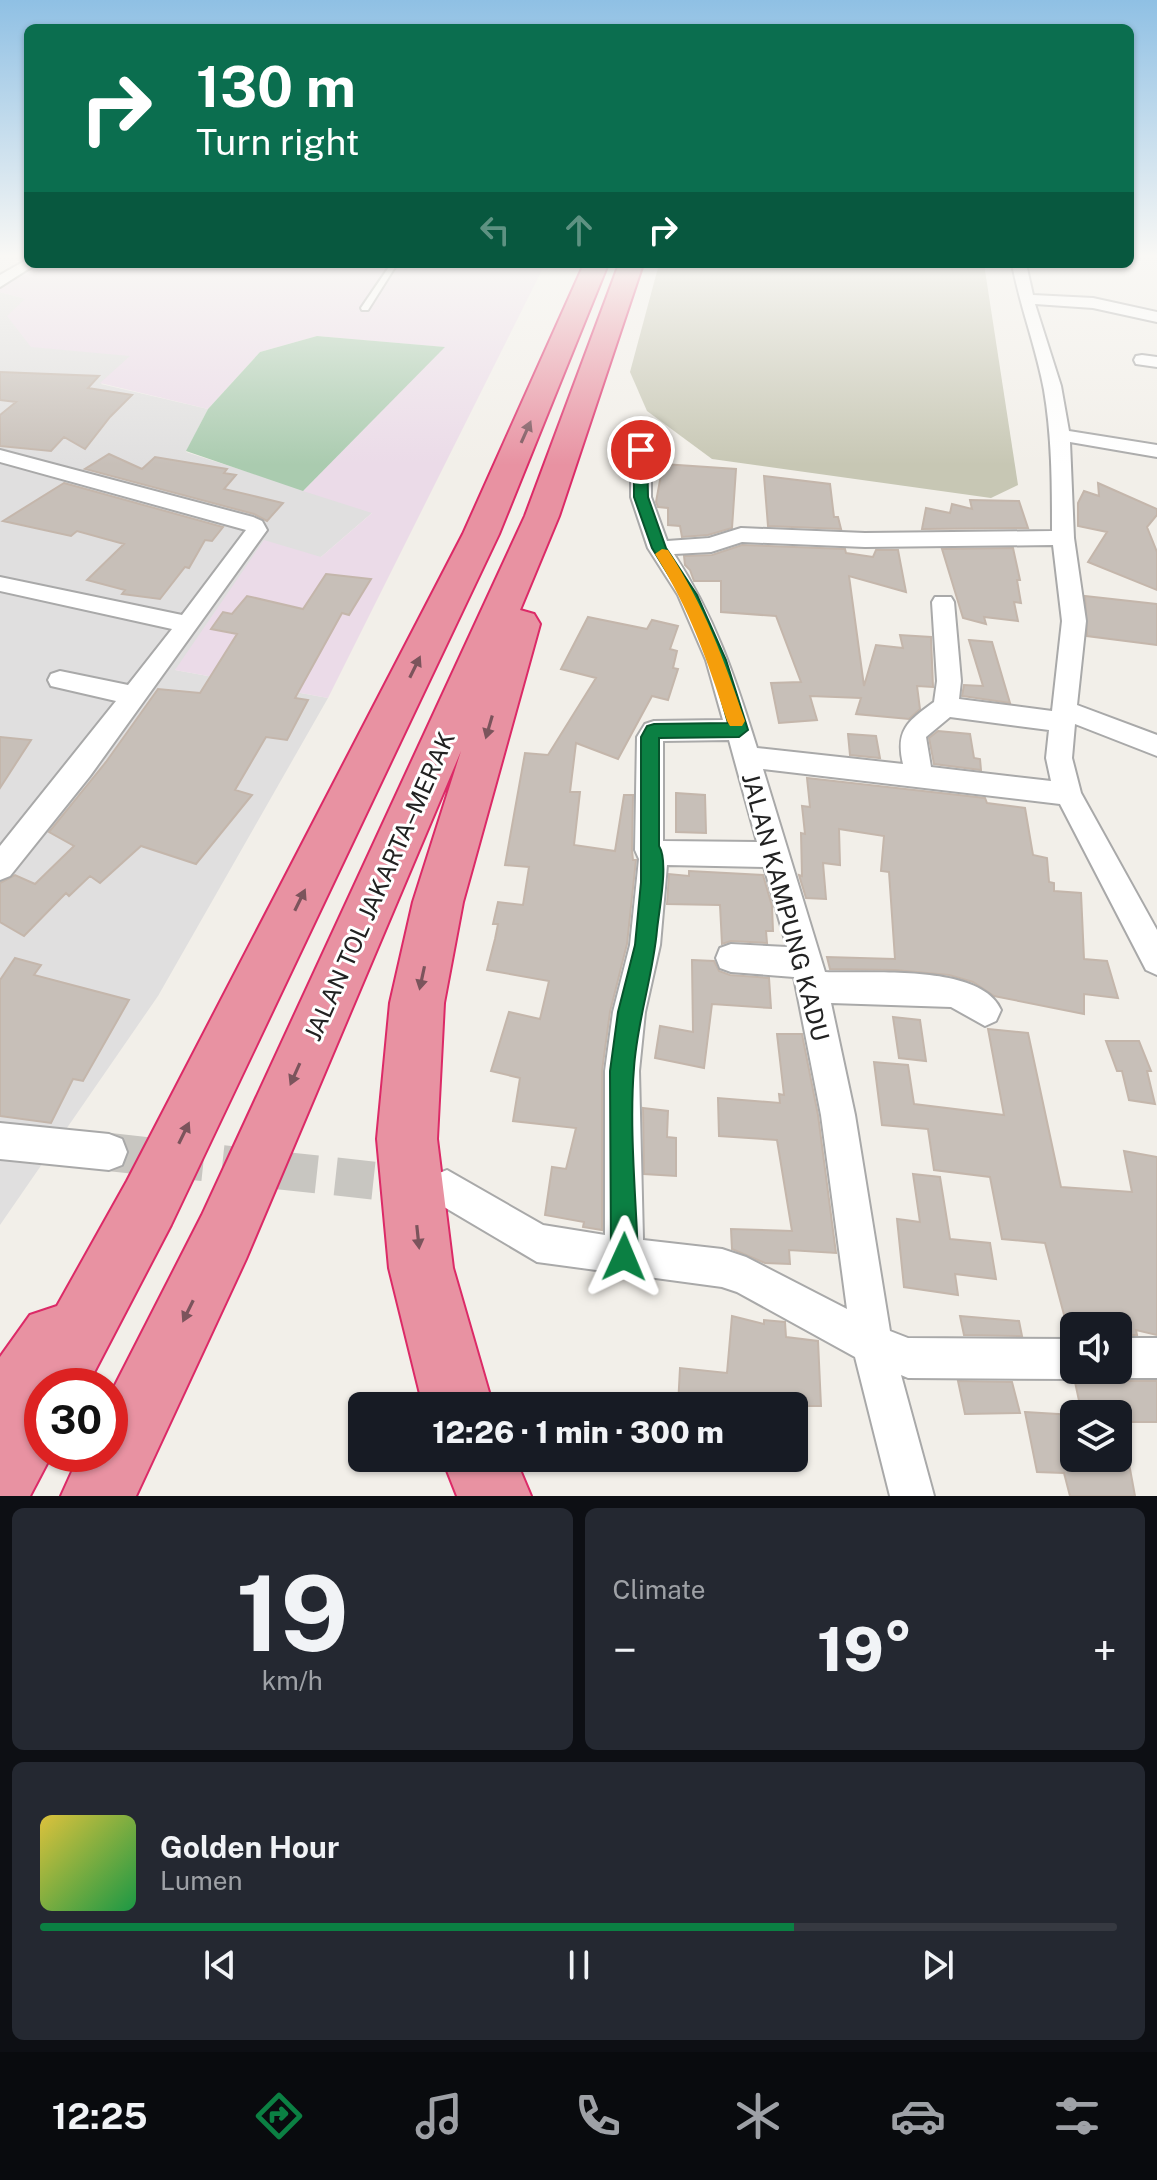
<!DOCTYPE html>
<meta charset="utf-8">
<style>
:root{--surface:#171b24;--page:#242831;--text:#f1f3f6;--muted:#9ea1a6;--line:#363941;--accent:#0b8043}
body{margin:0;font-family:"Public Sans",sans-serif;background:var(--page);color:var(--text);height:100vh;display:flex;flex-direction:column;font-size:30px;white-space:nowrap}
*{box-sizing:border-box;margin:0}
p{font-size:26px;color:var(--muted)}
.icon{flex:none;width:44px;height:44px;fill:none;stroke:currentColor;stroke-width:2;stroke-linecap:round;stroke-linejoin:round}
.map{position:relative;height:1496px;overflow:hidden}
.panel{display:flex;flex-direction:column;gap:12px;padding:12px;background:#0d0f14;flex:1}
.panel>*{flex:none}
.banner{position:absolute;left:24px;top:24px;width:1110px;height:244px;border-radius:12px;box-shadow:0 2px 6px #0004;background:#0b6e4f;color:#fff;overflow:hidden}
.buttons{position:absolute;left:1060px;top:1312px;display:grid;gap:16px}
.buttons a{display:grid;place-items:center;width:72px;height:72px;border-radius:12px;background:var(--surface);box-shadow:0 2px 6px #0004;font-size:40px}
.speed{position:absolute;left:24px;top:1368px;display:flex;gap:16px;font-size:40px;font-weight:700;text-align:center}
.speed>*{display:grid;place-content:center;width:104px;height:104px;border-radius:50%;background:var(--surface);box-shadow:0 2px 6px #0004;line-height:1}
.speed .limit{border:12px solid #d22;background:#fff;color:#111}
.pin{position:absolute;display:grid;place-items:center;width:68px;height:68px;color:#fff;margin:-34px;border:4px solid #fff;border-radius:50%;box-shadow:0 2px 8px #0007}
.me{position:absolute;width:88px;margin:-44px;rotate:1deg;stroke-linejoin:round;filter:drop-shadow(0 0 6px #0008)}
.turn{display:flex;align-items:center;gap:28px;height:168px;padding:0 40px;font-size:36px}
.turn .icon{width:104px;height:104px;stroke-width:2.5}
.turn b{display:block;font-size:56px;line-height:68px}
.lanes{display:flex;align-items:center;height:76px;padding:0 40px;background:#0003;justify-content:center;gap:40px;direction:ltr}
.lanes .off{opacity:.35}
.big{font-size:60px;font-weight:800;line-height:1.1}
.panel .card{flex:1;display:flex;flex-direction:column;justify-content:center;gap:12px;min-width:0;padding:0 28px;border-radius:12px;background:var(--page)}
.panel .dial{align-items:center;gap:0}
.dial b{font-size:104px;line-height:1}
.song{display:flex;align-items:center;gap:24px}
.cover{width:96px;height:96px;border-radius:12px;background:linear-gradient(135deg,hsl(50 70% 55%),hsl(140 70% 35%))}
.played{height:8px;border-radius:4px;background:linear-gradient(90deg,var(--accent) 70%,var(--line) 70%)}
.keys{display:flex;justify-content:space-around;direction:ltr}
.heat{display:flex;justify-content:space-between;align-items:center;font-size:44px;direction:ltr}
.panel .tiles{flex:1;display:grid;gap:12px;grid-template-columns:1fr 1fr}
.card:last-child{grid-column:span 2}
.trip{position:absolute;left:348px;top:1392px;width:460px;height:80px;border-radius:12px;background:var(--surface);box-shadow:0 2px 6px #0004;font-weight:800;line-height:80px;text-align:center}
.menu{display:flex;height:128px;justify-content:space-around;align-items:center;background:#090b0e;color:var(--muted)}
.menu .icon{width:56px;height:56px}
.menu .active{color:var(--accent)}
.menu b{font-size:36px;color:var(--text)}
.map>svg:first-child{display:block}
.residential{fill:#e0dfdf}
.industrial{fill:#ebdbe8}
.construction{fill:#c7c7b4}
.cemetery{fill:#aacbaf}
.building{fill:#c7bfb8;stroke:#c4b6ab;stroke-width:2}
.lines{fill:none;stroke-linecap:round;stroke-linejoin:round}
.street-tunnel{stroke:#c8c6c1;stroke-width:38;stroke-dasharray:38 19;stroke-linecap:butt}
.lane-casing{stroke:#a9a9a9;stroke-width:4}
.street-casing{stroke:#a9a9a9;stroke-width:4}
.highway-casing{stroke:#dc2a67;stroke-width:4}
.lane{fill:#fff;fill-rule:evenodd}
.street{fill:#fff;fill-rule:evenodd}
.highway{fill:#e892a2;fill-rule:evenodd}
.oneway{fill:#7b545c}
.route{fill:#0b8043;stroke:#07532c;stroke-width:2}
.slow{fill:#f59e0b}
.labels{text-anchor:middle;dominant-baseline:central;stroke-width:6;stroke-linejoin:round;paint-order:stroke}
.street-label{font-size:24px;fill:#222;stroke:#fff}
</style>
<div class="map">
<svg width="1157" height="1496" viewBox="0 0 1157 1496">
<rect width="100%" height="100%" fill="#f2efe9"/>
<path class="residential" d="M0,292l26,7 105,57 -30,28 107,25 -22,43 187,60 -52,45 -146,113 153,28 -170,298 -158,229z"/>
<path class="industrial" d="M30,264h515l-217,434 -153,-28 89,-130 57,17 51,-44 -69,-22 141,-144 -127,-11 -57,16 -52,57 -108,-26 30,-27 -99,-9 -24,-31 18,-17 -25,-7v-8z"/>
<path class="construction" d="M659,264h325l34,221 -27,13 -279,-39 -65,-48 -17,-39z"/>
<path class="cemetery" d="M317,336l128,11 -142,144 -117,-40 22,-42 52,-57z"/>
<path class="building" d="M0,372l99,4 -11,12 44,7 -22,22 -25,32 -21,-12 -13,14 -51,-5v-31l16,-13 -16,-2z
M109,454l33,15 13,-12 72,12 -3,4 12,2 -12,14 59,14 -16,18 -13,-7 -169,-45z
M663,464l73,5 -4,59 -24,7 -26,2 -2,-11 -12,-1v-17l-10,-1 -2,-5z
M764,476l66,8 4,33h4l3,12 -73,-3z
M64,483l159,44 -11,14 -7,-1 -16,28 -4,-1 -25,32 -38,-5 3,-4 -38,-10 37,-36 -47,-13 -6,5 -68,-15z
M1098,483l59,26v6l-10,12 10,25v38l-69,-28 19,-30 -29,-6v-23l6,-12 15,5z
M970,500l49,1 9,27 -106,1 4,-21 24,5 2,-9 20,5z
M742,545l103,4 1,4 27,4 3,-7h22l8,42 -57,-16 15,110 12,-41 27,3 -3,-13 31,2 2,50 -16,-1 3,23 -11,10 -53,-5 5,-16 -51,-2 7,24 -38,3 -8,-40 30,-1 -25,-66 -55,-4v-31h-27l-4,-11 -5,-5 -1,-9 28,-1z
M1013,548l7,32h-3l4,23 -7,-1 4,19 -34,-4 2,7 -23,-6 -21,-69z
M326,574l45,5 -22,36 -7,-2 -47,85 13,2 -21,40 -21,-3 -31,53 17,5 -56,69 -55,-18 -41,37 -10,-7 -21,20 -3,-3 -42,43 -24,-14v-39l15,-8 20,9 39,-38 -25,-14 57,-70 52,-73 42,4 37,-59 -26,-5 12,-17 9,2 15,-18 56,13z
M1085,596l72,8v41l-70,-9z
M588,617l59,12 5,-9 26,6 -8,23 7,2 -4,17 5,1 -10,31 -16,-4 -34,63 -42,-16 -6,49h10l-6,53 41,6 9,-56h9l-1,55 1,10h3l-9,84 -17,68 -8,59v159l-19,-3 1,-5 -39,-7 7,-48 14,2 10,-41 -63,-7 7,-43 -29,-7 18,-59 31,7 9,-38 -62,-11 8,-31 3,-15h-5l5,-22 25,3 6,-38 -24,-2 20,-112 23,2 48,-77 -35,-9z
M969,640l23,2 18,61 -48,-7 2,-11 19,1z
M938,731l32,3 4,24 6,1 1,11 -47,-6 -5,-26z
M848,734l28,2 4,22 -30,-3z
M0,737l31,3 -31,48z
M807,778l178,20 2,5 38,5 8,47 14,3 2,24 5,1v8l27,2 3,66 23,2 11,37 -34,-4v20l-90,-18 -21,-14 -24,-7 -54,-5 -65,-1 -3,-12 68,2 -6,-87 -8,-1 3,-35 -45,-7 1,36 -17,-2 3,36 -20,-1 -7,-23 3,1 -1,-43 4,1 -3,-28 8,1z
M676,793l29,2 1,38 -30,-1z
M689,871l74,4 9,31 1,25h-7l1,12 -36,-2 -9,3 -2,-39 -53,-1 2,-30 20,2z
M15,958l26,7 -7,10 95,25 -46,81 -10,-2 -22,44 -51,-7v-136z
M692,960l22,1 5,10 11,4 39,3 2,30 -59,-4 -8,64 -49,-10 5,-32 33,6z
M893,1017l27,3 6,41 -27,-3z
M988,1029l40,4 33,154 71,5 -8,-41 33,6v178l-21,-5 1,5h-19v-9h-51l-22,-83 -43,-4 -12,-62 -56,-7 -6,-41 -46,-4 -8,-63 34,3 6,39 90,11z
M777,1034h25l16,81 18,138 -47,-3 1,14 -25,-1 -33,-14 -1,-20 61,2 -15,-91 -58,-4 -1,-38 62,5 -1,-9 5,1z
M1106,1041h33l12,30h-4l8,33 -26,-4 -7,-29h-5z
M643,1108l25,3 -1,26 9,1v38l-32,-2z
M913,1174l27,3 10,62 40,4 6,36 -41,-5 3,21 -54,-8 -7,-68 23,3z
M732,1316l32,8v-4l21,2 1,15 32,4 3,65h-143l2,-38 47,5z
M960,1316l59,5 3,15 -58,-1z
M1093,1370h7l3,5 15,6h39v41h-39v-9l-37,-3 -6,-28z
M958,1381l54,1 8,31 -55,1z
M1025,1412l49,3v43h54l7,38h-65l-6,-23 -27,-1z"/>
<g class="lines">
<path class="street-tunnel" d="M109,1152l306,33"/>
<defs>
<path id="lane" d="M391,264h6l-29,46h-6l-1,-2z"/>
<path id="street" d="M28,259v5h7l-2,2 -33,21v-12z
M1012,264h14l7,31 60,3 64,14v10l-64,-14 -58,-4 26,82 8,45 88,14v12l-87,-15 4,96 12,83 -9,84 80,30v21l-82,-32 -3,34 9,35 76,137v45l-11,-5 -86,-166 -297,-35 62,203c44,2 156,-9 176,38l-5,11 -11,5 -34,-19 -120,-4 24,112 35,216 18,7 166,1v31h16l-16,9 -166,-1 -7,-3 33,121h-44l-35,-139 -118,-65 -15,-5 -185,-25 -103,-61 -5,-13 5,-13 13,-5 96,55 62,10v-164l8,-59 17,-67 9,-86 -4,-9 2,-113 8,-13 9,-3 69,-1 -17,-60 -28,-65 -30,-47 -17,-51v-47l11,-12 18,-5 9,6 -18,12v46l16,44 42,-3 32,-10 124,5 187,-2c0,-47 0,-94 -8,-141 -8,-43 -24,-84 -32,-126zM742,542l123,5 188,-2 9,76 -10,90 -93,-12 2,-18 -7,-79 -3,-5h-16l-3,5 5,79 -3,21c-26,19 -39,28 -31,62l-146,-16c-22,-71 -42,-131 -83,-194l37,-2zM950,717l99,13 -3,28 5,23 -120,-14 -5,-30zM729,740l28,102 -94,-1v-100zM667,865l97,2 23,80 -56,-3 -11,4 -4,10 4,10 11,4 63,5 27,138 26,194 -101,-52 -24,-8 -79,-9 -4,-169 6,-59 15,-67z
M1142,355l15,2v10l-21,-3 -2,-4 2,-4z
M0,450l253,67 9,4 5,9 -177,246 -80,100 -10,4v-34l116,-145 -65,-15 -3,-6 3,-6 9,-3 68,14 44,-56 -172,-38v-14l182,38 64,-85 -246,-68z
M0,1123l109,11 13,5 5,13 -5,13 -13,5 -109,-11z
M1118,1338h39v40h-39l-14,-6 -1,-2h15z"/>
<path id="highway" d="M584,264h24l-109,270 -328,691 -84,161h-45v68h10l-22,42h-30v-139l30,-42 27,-9 70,-125 336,-647z
M619,264h24l-84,252 -39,94 14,4 6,10 -77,278 -19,101 -7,136 16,129 40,138h-70l-34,-138 -12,-129 13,-136 23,-101 48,-151 -215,508 -110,237h-75l19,-42h30v-59l92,-180 323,-699z
M442,1458h73l16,38h-74z"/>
</defs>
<use href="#lane" class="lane-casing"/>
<use href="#street" class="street-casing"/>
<use href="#highway" class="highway-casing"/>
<use href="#lane" class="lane"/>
<use href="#street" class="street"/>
<use href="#highway" class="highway"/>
</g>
<defs><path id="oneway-solid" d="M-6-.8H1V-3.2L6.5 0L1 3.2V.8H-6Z" transform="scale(2)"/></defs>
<g class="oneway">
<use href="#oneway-solid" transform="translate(526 432) rotate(-66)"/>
<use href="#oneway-solid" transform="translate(415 667) rotate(-64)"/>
<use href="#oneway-solid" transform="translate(489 727) rotate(106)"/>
<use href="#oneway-solid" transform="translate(300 900) rotate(-64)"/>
<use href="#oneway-solid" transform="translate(422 978) rotate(102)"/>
<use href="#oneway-solid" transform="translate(295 1074) rotate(114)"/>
<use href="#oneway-solid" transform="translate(184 1133) rotate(-64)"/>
<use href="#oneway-solid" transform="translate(418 1237) rotate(84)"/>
<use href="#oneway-solid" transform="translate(188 1311) rotate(116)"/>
</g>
<linearGradient id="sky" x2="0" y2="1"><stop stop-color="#8fc0e4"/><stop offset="0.55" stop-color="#f9f8f5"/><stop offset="1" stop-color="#f9f8f5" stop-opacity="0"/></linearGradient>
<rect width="1157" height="465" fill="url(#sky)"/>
<path class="route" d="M641,446l6,4 1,47 18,51 31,47 29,65 22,70 -9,7 -80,1v108c10,15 0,64 -2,84 -4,46 -20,91 -23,138 -5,58 2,130 4,189l-4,10 -10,3 -9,-3 -4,-10 -1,-186 8,-59 17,-67 6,-63v-145l6,-11 7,-2 74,-1 -18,-63 -29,-65 -29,-47 -18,-51v-47z"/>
<path class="slow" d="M662,549l6,1c37,57 55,107 77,171l-3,5h-12l-3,-5c-20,-62 -37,-111 -72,-167z"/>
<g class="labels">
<g class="street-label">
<text transform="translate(379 886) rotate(-66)">JALAN TOL JAKARTA–MERAK</text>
<text transform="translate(786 907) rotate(75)">JALAN KAMPUNG KADU</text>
</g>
</g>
</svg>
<div class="buttons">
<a><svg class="icon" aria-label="sound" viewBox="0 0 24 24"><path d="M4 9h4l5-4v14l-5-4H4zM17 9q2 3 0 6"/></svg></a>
<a><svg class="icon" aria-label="layers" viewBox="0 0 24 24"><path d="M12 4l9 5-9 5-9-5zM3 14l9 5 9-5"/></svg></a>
</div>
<div class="speed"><div class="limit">30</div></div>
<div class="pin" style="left:641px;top:450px;background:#d93025"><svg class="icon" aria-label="arrive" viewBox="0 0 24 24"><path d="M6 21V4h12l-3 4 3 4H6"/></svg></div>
<svg class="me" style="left:624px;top:1257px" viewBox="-20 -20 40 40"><path d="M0-17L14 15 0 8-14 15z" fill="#0b8043" stroke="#fff" stroke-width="4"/></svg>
<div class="trip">12:26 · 1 min · 300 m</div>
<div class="banner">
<div class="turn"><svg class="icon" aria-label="right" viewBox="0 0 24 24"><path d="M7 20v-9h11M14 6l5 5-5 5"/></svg><div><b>130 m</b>Turn right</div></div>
<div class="lanes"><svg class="icon off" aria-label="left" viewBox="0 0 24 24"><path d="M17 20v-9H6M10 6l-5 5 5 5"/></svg><svg class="icon off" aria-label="ahead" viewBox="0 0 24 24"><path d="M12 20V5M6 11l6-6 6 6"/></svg><svg class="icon" aria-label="right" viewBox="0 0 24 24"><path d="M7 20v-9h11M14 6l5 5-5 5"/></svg></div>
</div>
</div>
<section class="panel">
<div class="tiles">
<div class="card dial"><b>19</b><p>km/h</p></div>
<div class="card"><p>Climate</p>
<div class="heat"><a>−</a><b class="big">19°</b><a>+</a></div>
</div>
<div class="card">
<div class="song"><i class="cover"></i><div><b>Golden Hour</b><p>Lumen</p></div></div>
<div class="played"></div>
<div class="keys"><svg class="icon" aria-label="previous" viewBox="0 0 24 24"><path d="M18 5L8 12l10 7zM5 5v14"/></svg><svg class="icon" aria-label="pause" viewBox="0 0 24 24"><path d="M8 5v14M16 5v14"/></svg><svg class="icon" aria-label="next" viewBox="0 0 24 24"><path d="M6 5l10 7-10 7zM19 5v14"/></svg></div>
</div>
</div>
</section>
<nav class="menu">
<b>12:25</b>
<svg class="icon active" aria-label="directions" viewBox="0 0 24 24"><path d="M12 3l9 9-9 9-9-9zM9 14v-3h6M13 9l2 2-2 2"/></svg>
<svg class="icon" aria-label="music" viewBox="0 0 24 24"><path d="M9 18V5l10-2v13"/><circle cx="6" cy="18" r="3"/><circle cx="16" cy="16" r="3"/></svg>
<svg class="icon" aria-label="phone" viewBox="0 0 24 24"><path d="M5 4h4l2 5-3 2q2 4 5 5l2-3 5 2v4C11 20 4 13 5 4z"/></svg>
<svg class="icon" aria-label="climate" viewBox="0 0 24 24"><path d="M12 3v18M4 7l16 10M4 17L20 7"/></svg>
<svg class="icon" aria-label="car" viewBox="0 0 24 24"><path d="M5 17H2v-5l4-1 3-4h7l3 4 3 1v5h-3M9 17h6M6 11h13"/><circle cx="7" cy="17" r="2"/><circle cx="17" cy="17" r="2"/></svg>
<svg class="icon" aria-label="filters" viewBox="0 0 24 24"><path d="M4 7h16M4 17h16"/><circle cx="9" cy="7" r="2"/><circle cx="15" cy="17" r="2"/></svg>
</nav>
